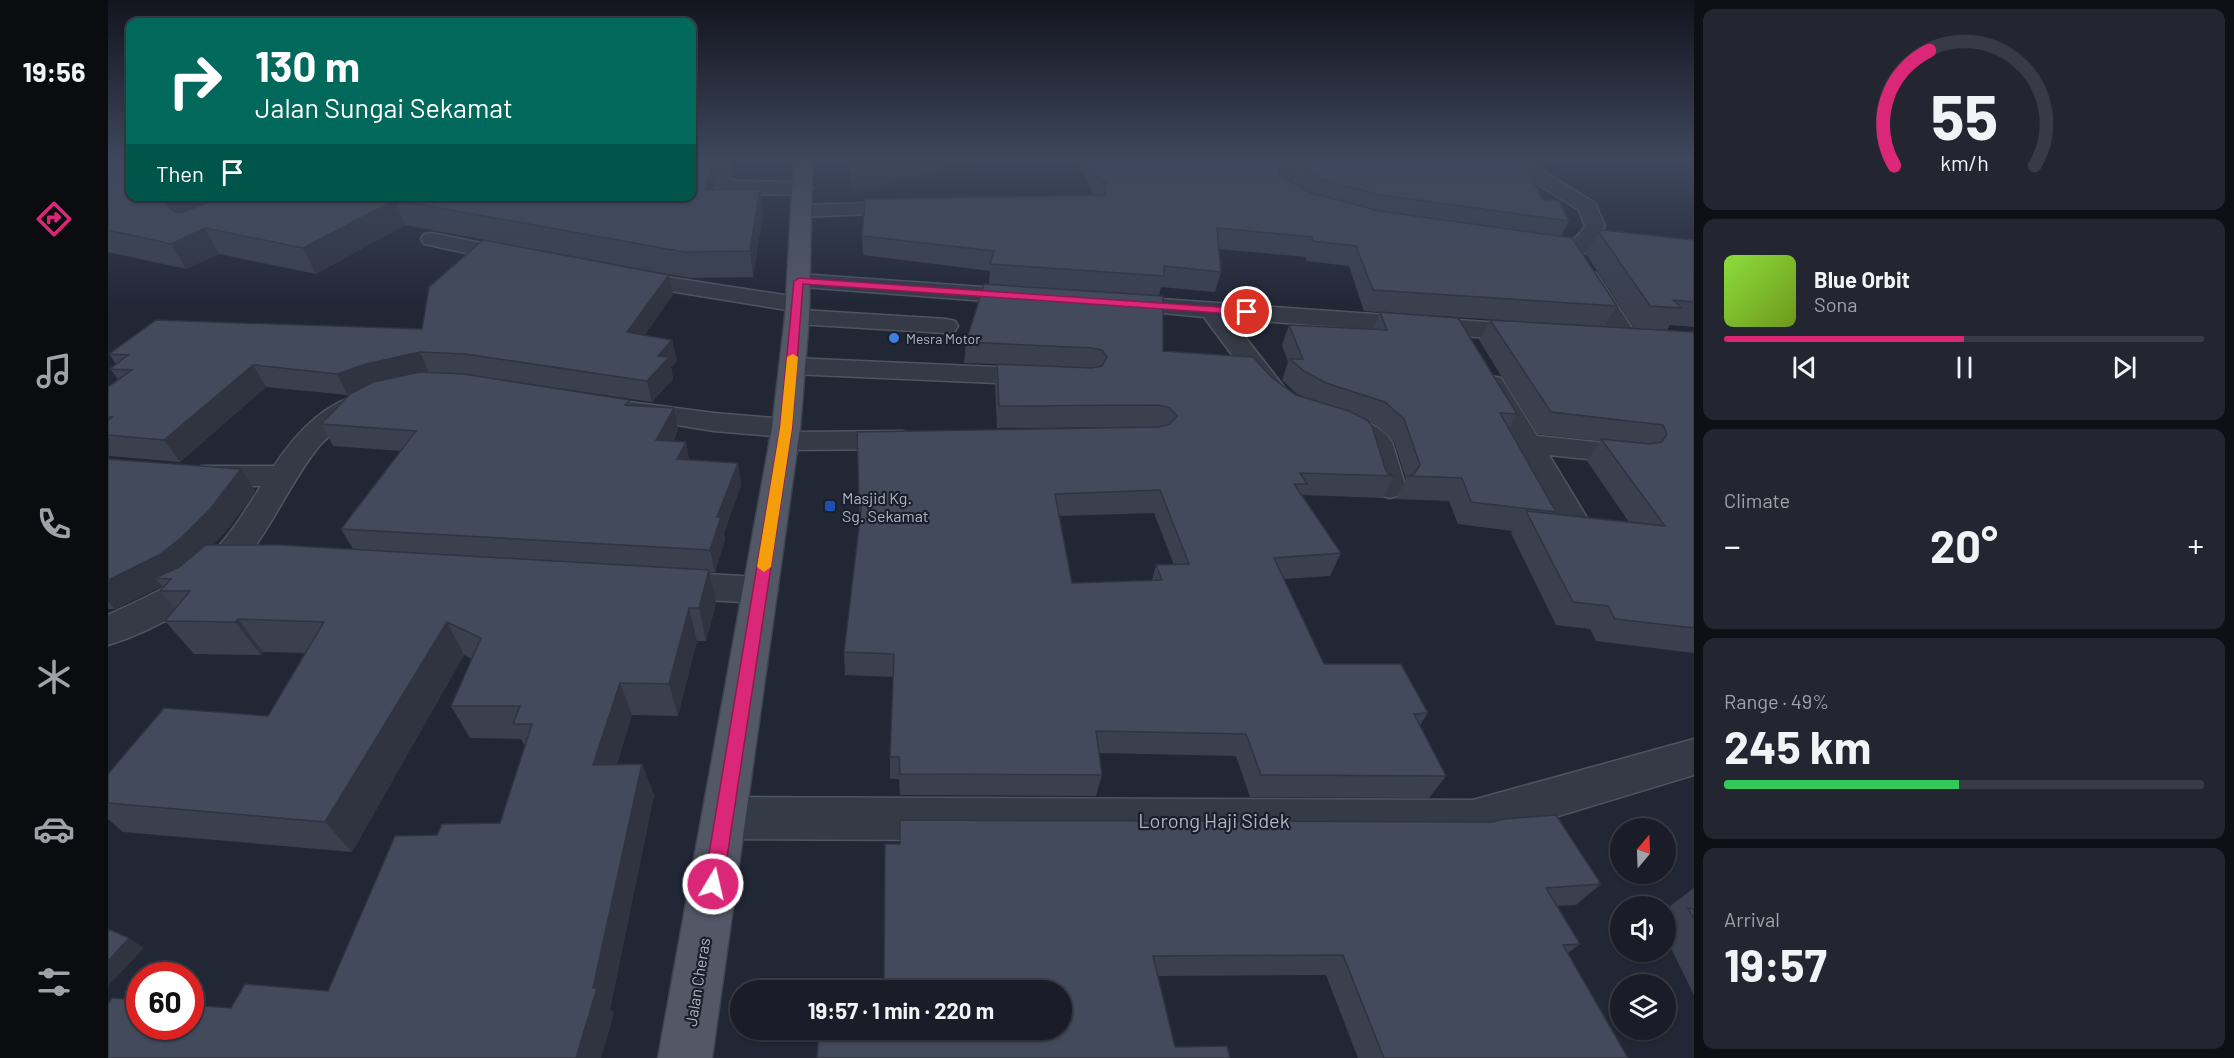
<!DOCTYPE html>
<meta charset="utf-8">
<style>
:root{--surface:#1a1d28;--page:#232630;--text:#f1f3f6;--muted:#9fa2a8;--line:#383b45;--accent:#db2777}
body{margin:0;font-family:Barlow,sans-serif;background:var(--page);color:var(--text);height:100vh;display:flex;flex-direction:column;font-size:22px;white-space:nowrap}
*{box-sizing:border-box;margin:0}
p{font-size:20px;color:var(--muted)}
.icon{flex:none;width:33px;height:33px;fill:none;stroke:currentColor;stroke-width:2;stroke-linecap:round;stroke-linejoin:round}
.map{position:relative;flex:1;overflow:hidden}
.drawer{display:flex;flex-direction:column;gap:9px;padding:9px;background:#0e1016;width:540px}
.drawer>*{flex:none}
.banner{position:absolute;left:18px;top:18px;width:570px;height:183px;border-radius:12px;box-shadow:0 2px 4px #0004,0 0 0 2px var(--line);background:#00695c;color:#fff;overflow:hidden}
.needle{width:39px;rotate:19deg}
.controls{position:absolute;left:1502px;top:818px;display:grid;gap:12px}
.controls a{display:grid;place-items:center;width:66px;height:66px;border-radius:50%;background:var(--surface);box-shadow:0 2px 4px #0004,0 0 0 2px var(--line);font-size:30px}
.speed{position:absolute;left:18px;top:962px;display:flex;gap:12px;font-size:30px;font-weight:700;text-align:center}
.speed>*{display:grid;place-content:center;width:78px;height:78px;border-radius:50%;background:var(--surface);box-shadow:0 2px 4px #0004,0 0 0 2px var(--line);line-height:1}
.speed .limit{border:9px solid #d22;background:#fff;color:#111}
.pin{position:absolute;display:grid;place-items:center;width:51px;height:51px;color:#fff;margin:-26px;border:3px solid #fff;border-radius:50%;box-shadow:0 2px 6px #0007}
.me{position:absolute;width:66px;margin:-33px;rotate:9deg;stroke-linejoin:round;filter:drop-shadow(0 0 4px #0008)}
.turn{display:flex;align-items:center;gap:21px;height:126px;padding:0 30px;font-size:27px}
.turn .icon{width:78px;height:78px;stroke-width:2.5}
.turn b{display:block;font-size:42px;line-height:51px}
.then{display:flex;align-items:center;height:57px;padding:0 30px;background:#0003;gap:12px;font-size:22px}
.big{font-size:45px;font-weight:700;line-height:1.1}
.drawer .card{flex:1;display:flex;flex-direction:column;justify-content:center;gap:9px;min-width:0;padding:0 21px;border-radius:12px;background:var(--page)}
.drawer .dial{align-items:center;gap:0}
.dial svg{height:156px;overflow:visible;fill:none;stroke:var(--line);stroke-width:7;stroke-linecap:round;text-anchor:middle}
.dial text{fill:var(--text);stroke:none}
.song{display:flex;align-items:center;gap:18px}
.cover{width:72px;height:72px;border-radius:9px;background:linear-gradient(135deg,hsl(90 70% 55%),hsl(80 70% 35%))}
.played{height:6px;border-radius:3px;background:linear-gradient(90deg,var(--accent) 50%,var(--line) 50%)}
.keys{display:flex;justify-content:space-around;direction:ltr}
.heat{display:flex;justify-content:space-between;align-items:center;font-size:33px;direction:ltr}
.charge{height:9px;border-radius:4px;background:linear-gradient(90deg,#34c759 49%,var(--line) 0)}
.trip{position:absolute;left:622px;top:980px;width:342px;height:60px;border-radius:30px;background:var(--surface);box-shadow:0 2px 4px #0004,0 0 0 2px var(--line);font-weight:700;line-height:60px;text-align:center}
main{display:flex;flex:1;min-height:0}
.menu{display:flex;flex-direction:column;width:108px;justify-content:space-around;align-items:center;background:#0a0c10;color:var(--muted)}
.menu .icon{width:42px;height:42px}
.menu .active{color:var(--accent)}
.menu b{font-size:27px;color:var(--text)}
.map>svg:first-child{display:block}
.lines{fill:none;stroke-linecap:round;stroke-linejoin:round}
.minor-casing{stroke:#4f5461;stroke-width:3}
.major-casing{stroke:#3e4350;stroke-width:3}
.minor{fill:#353a47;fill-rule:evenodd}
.major{fill:#535867;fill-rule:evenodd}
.wall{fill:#3a404e;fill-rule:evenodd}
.shaded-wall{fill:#2f3440}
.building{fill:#434a5b;stroke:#2f3440;stroke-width:1.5;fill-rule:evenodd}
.route{fill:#db2777;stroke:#8e194d;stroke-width:1.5}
.slow{fill:#f59e0b}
.shop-dot{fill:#3f7fe0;stroke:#1a1f2b;stroke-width:2}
.transit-dot{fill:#1a4fb4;stroke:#1a1f2b;stroke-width:2}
.labels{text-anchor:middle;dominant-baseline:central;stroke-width:4.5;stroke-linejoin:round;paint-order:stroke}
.far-poi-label{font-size:14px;fill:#afb4c3;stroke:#1a1f2b;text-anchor:start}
.poi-label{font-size:16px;fill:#afb4c3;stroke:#1a1f2b;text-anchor:start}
.street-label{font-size:16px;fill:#afb4c3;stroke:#1a1f2b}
.near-street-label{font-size:20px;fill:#afb4c3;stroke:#1a1f2b}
</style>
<main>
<nav class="menu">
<b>19:56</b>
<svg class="icon active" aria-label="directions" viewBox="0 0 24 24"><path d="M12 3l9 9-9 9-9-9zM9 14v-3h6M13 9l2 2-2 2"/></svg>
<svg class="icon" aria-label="music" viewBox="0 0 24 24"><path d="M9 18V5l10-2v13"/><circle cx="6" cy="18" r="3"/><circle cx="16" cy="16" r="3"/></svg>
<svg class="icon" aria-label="phone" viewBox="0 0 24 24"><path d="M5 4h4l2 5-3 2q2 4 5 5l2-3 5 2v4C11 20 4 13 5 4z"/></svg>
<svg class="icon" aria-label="climate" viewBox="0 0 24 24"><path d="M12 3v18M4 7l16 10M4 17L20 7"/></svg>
<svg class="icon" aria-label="car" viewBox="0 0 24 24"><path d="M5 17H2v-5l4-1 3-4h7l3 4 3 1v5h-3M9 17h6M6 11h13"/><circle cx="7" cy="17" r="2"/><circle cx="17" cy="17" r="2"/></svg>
<svg class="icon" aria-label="filters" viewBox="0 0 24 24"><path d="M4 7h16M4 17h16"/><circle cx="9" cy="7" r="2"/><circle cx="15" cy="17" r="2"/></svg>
</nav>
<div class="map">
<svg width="1586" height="1058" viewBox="0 0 1586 1058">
<rect width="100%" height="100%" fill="#222736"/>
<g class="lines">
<defs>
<path id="minor" d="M604,158h18l-1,21 8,2 66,1 7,2 3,4 -3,4 -7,2c-20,0 -82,4 -94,-12z
M1171,158h18l-2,30 28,15 3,4 -3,4h-14l-31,-17 -3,-4z
M1400,158h20l20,16 47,29 10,23c-7,17 -20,35 -42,30l-3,-5c8,-11 18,-11 25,-25l-6,-16 -45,-28z
M800,202l7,2 3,4 -3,4 -113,5 -7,-2 -3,-4 3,-4 7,-2z
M324,233l94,19 3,5 -3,5 -8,2 -94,-20 -3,-5 3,-5z
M520,271l169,26 8,2 4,5 -7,6 144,9 9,2 3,5 -3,5 -9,2 -149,-9 -9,-2 -3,-5 3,-5 5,-1 -173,-28 -3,-5 3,-5z
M1480,271l8,2 43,66 -4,5 -9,3 -9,-3 -4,-5 -36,-61 3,-5z
M691,274l225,16 8,2 4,5 -4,5 -8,2 -233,-18 -4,-5 4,-5z
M1010,296l412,29 9,3 4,5 -4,5 -9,3 -299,-22 57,73 -4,6 -10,2 -10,-2 -60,-81 -94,-9 -4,-5 4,-5z
M684,358l250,11 10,2 3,6 -3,6 -10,2 -250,-11 -9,-2 -4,-6 4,-6z
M1383,376l10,2 36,58 97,10 11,2 4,7 -4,7 -11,2 -85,-9 43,71 -4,8 -12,3 -12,-3 -87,-150 4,-6z
M251,395l10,2 4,6c-12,17 -39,25 -53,42 -27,33 -43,72 -69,107 -30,42 -94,78 -143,93v-30c38,-18 78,-34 107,-65 18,-19 32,-42 46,-64h-59l-11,-3 -4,-7 4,-7 11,-3h72c20,-30 48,-62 85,-71z
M522,402l84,11 72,6 10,3 4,6 -2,4 104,-1 10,3 5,6 -5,6 -10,3 -118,1 -10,-3 -5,-6 4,-5 -59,-5 -94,-15 -4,-6 4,-6z
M1228,412c21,6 43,11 56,30l14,46 -5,7 -11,3 -11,-3c-9,-14 -8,-39 -17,-50 -11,-13 -32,-11 -40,-24l4,-6z
M561,572l91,5 13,4 5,9 -5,9 -13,4 -91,-5 -12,-4 -6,-9 6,-9z
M1586,739v36l-221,67 -749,-3 -16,-6 -6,-15 6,-15 16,-6 749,3z"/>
<path id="major" d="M686,158h18l-3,159 -9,111 -88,630h-54l114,-630 13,-111z"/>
</defs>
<use href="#minor" class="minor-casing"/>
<use href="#major" class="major-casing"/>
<use href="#minor" class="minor"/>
<use href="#major" class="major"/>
</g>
<path class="wall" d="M0,158h22v38l562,-38h18l-1,6 6,25 48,24 -10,64 -64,1 -284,-53 -89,49 -97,-20 -33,15 -78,-17z
M741,158h133l-129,35z
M966,158h206l-1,15 3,4 15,9 2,-28h224l19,41 27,22 -8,15 56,70 -13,20 30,2 -48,-74 13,-22 95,8v87l-24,-2 -3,5 27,2v321l-98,-12 -6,-12 -34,-4 -45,-92 2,-2 -55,-7 -9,-23 -53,-2 10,-20 -12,-38 -19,-17 -8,-3 18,47 3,6 6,2 -11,22 -81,-3 39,58 -11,23 -46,3 40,85 104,49 -8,12 26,51 -17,22 -179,-1 -14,-41 -137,-3 3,22 -6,21 -196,-1 -1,-16h-9v-22l3,-80 -48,-2 -1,-23 16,-132 -1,-17 297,-76 -159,1 -2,-43 2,-21 -33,-1 2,-21 23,-58 1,-13 -127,-16 -1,-19 232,-41zM1111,249l87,8v4l43,5 15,45 149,10 -23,-1 -11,20 58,94 63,7 -13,20 42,61 -75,-8 2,-2 -47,-83 8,-15 -137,-102 -7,18 -84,-5 -7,20 6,17 -6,18 14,13 11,6 -11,-4 -24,-17 -109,-27 -4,-55 2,-9 54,5 6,-20zM1046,513l20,52h-18l-4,15 -80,3 -13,-67z
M561,275l4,20 -29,40 28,5 5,21 -6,6 2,12 -21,23 -183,-27 161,25 1,5 47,25 -5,11 13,1 3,18 49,3 3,22 -17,48 1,7 -10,32h-6l7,31 -10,38h-9l-19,75 -46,-1 -15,49h25l12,31 -44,214 4,5 -383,-6 97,-17 109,-156 63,-12 25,-77 -4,-7 -51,-1 -19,-32 21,-47 -8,-4 -112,197 -229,-20 -15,-13v-45l160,-58 37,-63 -42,-1 -2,3 -67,-1 -29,-33 10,-12 -15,-18 3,-3 -1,-2 -47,23h-7v-150l133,10 15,23 -30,39 -13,14 140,4 -12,-20 60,-78 -68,-5 -12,-22 29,-29h-2l-82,-8 -86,75 -71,-6 -1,-69 10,-8 -8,-10 6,-5 -7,-10 313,-25z
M792,844l701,40 -25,21 -19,1 23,38 -12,9 60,105h-270l-32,-83 -168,1 -341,82 67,-78z
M1586,888v107l-29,-59v-11l10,-7 -5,-12z"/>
<path class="shaded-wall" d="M595,158h7l-3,24z
M764,158h110l-129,35 -1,-30z
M604,166l3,23 -10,1z
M652,189l3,24 -10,64 -3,-26z
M72,196h68l-66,34 -15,-25 6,-6z
M287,200l10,25 -89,49 -13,-26z
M97,228l14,26 -33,15 -15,-25z
M561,275l4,20 -41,58 -5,-21z
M564,340l5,21 -6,6 2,12 -21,23 -5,-21 11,-25z
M312,352l9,21 -53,12 -28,10 -11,-21 29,-10z
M145,365l13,22 -86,75 -16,-22z
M566,408l4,22 -17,32 -5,-22z
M578,442l4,22 -13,-5z
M630,463l3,22 -17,48 1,7 -10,32 -5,-22 7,-33z
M133,469l15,23 -30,39 -28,30 -27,18 -16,-1 7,8 -47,23 -7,-8v-21z
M601,570l7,33 -10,38 -7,-33z
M581,608l8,33 -19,75 -9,-32z
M130,619l25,33 -2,3 -26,-33z
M339,622l17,33 -112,197 -27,-30z
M512,683l12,32 -25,81 -14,-31z
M534,764l12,31 -44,214 4,5 -13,44h-25l17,-70z
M21,938l15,10 -36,38v-25z"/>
<path class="building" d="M10,158h12v38h50l-7,3 -6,6 6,6 8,2 45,-17h466v-38h11l9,8 -7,24 55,-1 -10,62 -66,1 -289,-52 -92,48 -98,-20 -34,16 -63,-14v-62l9,1z
M744,158h20l-20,5z
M978,158h194l-1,15 3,4 29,16 68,18 193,27 45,68 -244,-16 -17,-44 -43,-5 -1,-4 -95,-9 4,44 -57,-6v10l-174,-12 4,-13 -132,-15 3,-37 241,-4 -3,-6 3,-6 -9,-6z
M1195,158h220l19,41 17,2 10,20 -188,-26 -54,-14 -24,-13z
M1494,230l92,10v62l-21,-2 9,8 -32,-2 -51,-74z
M375,240l186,35 -42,57 45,8 -14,16 11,1 -22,24 -182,-27 -45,-2 -54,12 -29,10 -84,-9 -89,75 -56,-5v-14l4,-4h-4v-30l24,-17 -22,-1 18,-14 -19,-1 47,-34 266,9 7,-42z
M876,284l179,12v55l90,6 19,21 24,17 53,16 18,9 5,6 13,42 3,6 6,2 -94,-3 7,11h-13l47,69 -67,5 50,106h77l27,49 -14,1 32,62 -185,-1 -15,-41 -150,-3 6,44 -202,-1 -1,-17h-9l4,-103 -50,-2 18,-150 -3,1 -2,-71 302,-5 11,-3 7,-8 -7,-8 -11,-3 -160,1 -2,-42 95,4 10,-2 5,-9 -5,-7 -10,-2 -126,-6zM1052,490l29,74 -33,1 6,15 -90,3 -17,-89z
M1272,312l78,6 59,96 -17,-1 56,99 -85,-10 -9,-24 -55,-2 7,-2 6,-9 -16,-46 -19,-17 -59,-19 -22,-12 -14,-12h13l-14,-34 98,5z
M1382,320l204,12v296l-79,-9 -7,-13 -35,-4 -47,-91 139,15 -64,-87 49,5 12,-2 5,-8 -4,-9 -112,-13z
M312,372l44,2 166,26 -5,5 49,3 -18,32 30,2 -9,17 61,4 -21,54h4l-11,33 -369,-21 75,-98 -95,-7 29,-30 23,-12z
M0,459l133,10 -31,40 -29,29 -22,17 -51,25z
M98,545h74l429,25 -10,38h-10l-20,76 -49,-1 -27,82 49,-1 -49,224h4l-21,70h-468v-54l4,-6 28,2v26h50v-21l41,3 14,-24 83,7 67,-155 42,-1 5,-11 58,-1 32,-99h-19l7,-18h-69l30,-68 -34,-16 -122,200 -217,-19v-29l56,-66 104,8 56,-94 -86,-3 -3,3 -70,-1 25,-30h-30l11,-12 -16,-1 24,-11z
M1448,815l45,69 -55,4 34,56 -17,1 65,113h-244l-41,-103 -190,1 22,91 52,-1 3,12h-413l2,-29h243v-39h-240l1,-11 61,1 1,-136h15v-24l593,2 11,-3z
M1580,908l6,1v10z
M0,929l21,9 -21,23z"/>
<linearGradient id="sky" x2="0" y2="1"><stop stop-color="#13151e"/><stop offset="0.52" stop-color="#3e475d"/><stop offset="1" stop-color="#3e475d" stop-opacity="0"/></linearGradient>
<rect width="1586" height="306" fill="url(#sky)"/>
<path class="route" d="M691,278l448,31 5,3 -5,3 -444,-31 -11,144 -69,456 -3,7 -7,2 -7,-2 -2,-7 76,-456 14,-147z"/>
<path class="slow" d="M685,354l5,3 -6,71 -21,139 -7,5 -7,-5 23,-139 7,-71z"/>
<circle class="shop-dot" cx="786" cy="338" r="6"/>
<rect class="transit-dot" x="716" y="500" width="12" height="12" rx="3"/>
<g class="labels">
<g class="far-poi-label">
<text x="798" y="338">Mesra Motor</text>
</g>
<g class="poi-label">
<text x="734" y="497">Masjid Kg.<tspan x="734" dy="18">Sg. Sekamat</tspan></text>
</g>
<g class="street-label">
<text transform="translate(589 982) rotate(-81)">Jalan Cheras</text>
</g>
<g class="near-street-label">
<text x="1106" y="820">Lorong Haji Sidek</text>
</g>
</g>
</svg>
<div class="controls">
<a><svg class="needle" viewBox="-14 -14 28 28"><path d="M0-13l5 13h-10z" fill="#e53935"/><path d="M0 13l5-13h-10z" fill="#9fa2a8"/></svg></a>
<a><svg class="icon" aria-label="sound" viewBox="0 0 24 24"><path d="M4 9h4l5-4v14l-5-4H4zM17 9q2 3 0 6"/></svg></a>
<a><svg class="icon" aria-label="layers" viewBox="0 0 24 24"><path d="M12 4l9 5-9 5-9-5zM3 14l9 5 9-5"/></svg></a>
</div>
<div class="speed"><div class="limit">60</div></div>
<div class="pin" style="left:1139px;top:312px;background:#d93025"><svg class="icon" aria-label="arrive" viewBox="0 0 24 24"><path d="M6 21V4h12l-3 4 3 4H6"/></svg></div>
<svg class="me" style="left:605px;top:884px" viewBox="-20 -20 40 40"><circle r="17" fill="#db2777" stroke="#fff" stroke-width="3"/><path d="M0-11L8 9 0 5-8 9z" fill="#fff"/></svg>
<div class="trip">19:57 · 1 min · 220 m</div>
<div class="banner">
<div class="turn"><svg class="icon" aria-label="right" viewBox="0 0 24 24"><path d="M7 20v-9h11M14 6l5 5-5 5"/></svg><div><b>130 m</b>Jalan Sungai Sekamat</div></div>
<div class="then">Then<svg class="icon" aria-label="arrive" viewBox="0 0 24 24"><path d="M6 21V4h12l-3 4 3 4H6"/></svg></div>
</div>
</div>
<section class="drawer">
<div class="card dial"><svg viewBox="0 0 100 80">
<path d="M14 69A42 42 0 1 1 86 69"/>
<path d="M14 69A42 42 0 0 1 32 10" stroke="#db2777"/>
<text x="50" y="56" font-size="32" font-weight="700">55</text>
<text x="50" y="72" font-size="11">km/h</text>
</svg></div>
<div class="card">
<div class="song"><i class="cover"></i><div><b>Blue Orbit</b><p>Sona</p></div></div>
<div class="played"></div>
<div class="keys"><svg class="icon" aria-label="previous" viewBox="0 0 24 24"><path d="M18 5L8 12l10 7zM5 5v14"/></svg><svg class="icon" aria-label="pause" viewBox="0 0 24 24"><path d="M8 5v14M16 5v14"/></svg><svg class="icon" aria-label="next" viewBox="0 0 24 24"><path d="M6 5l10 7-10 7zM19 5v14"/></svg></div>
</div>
<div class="card"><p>Climate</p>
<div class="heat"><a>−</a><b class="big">20°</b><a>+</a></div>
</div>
<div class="card"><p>Range · 49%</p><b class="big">245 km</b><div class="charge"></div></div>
<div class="card"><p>Arrival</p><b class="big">19:57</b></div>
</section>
</main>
